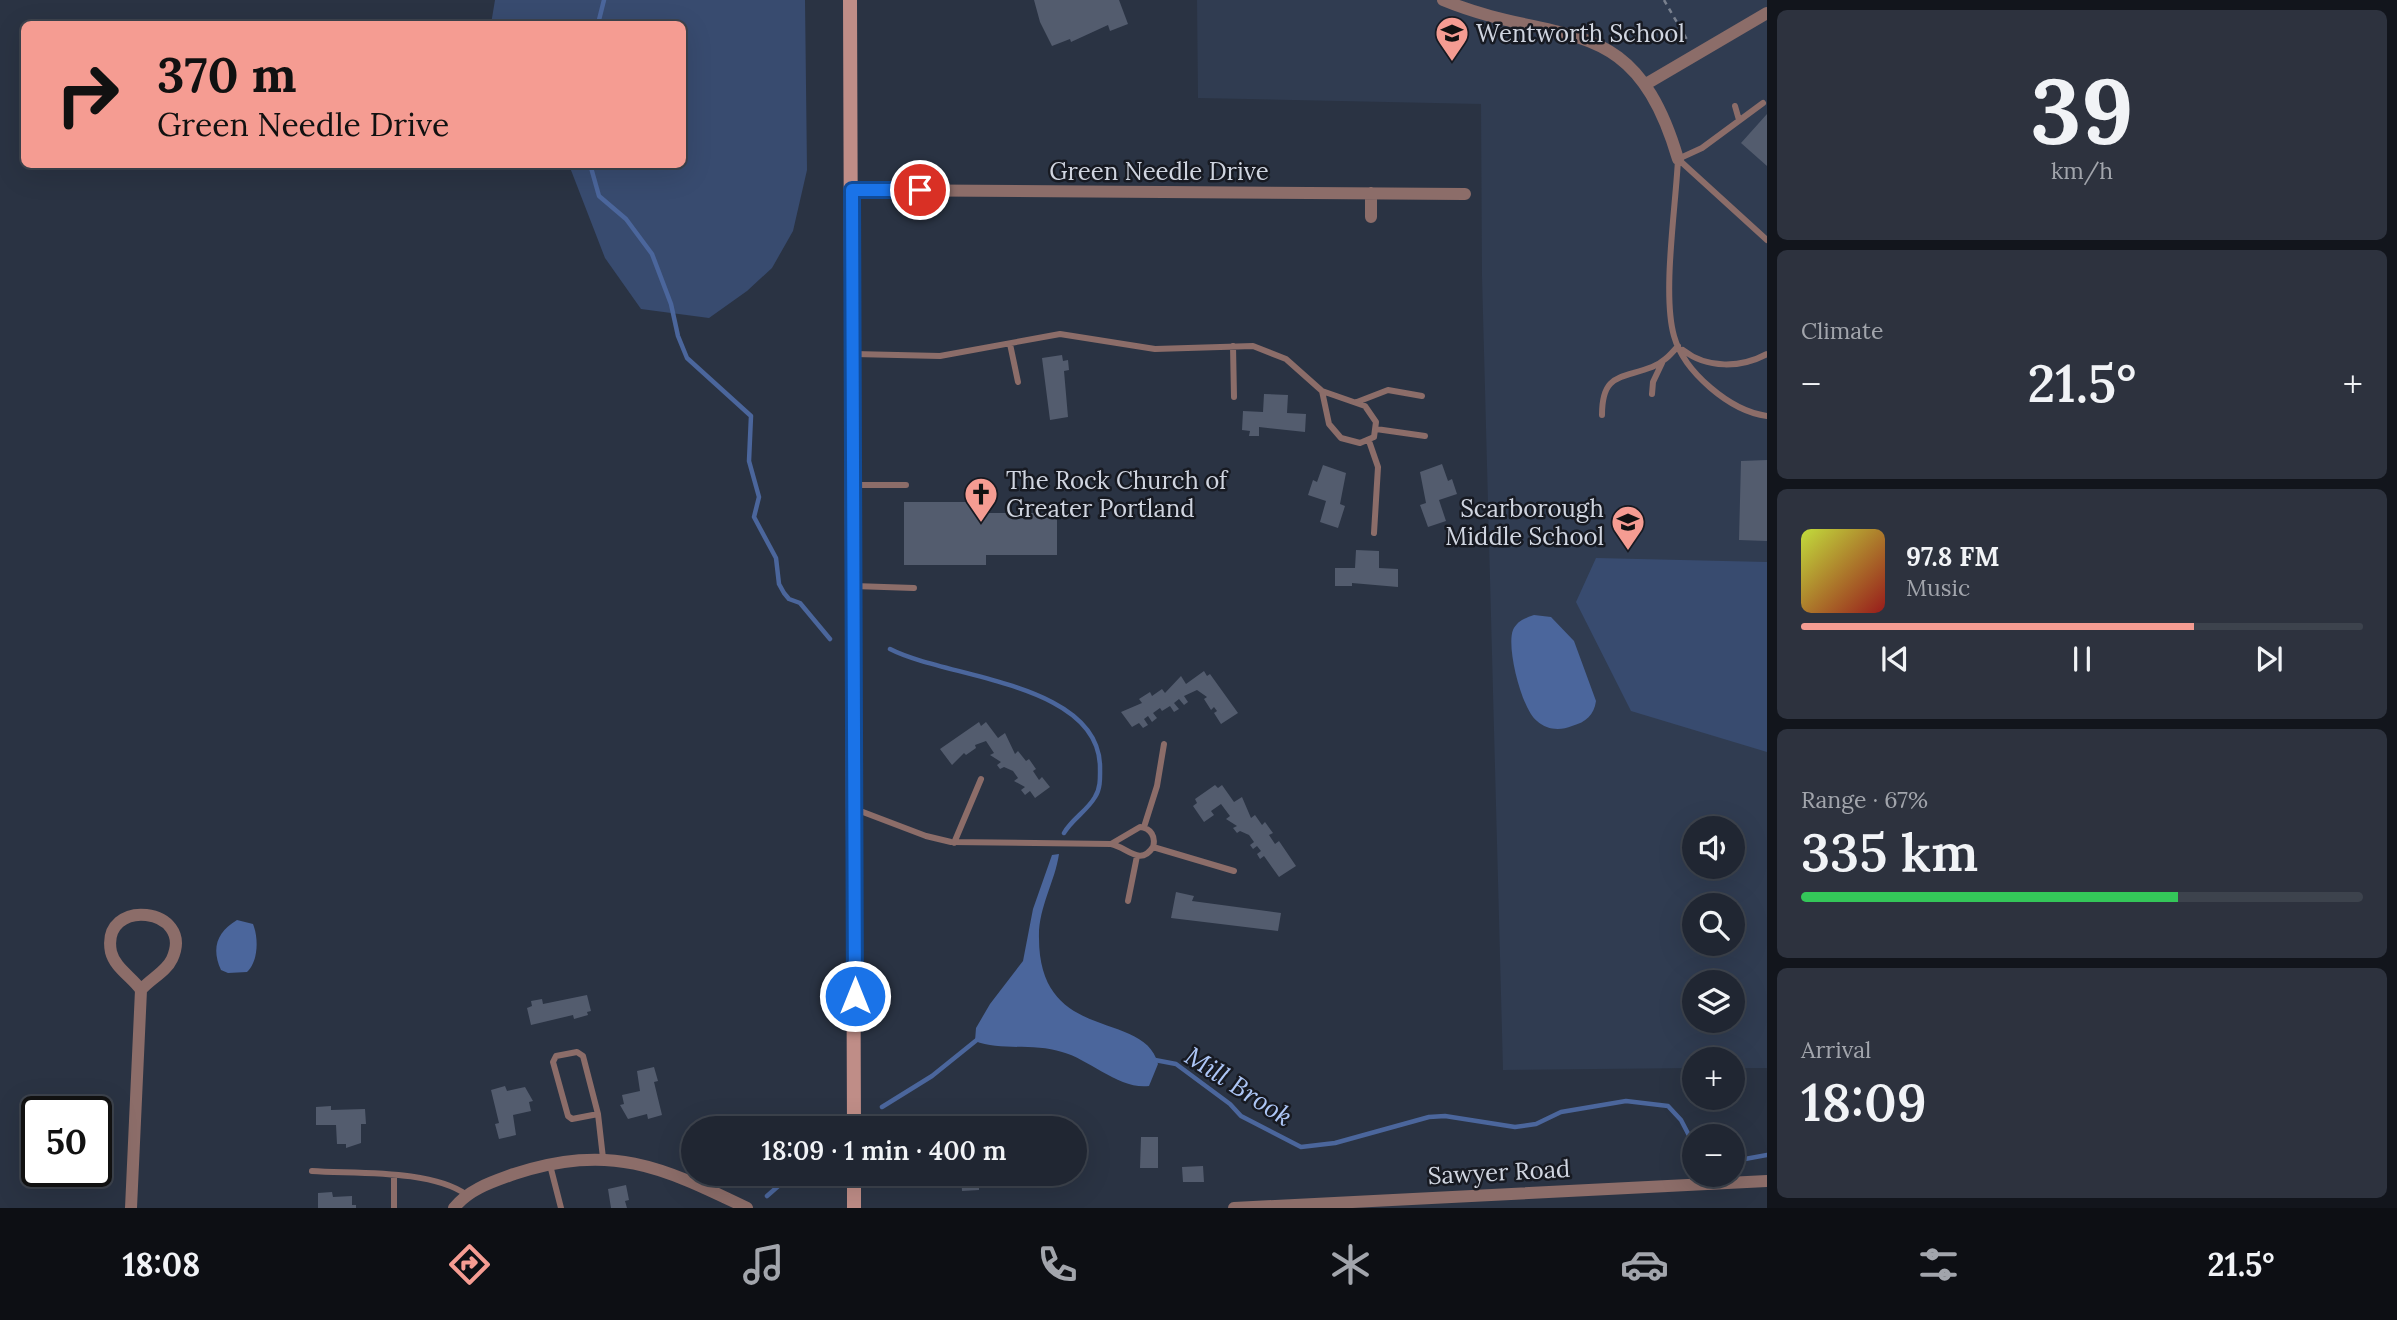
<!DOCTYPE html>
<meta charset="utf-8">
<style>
:root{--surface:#202632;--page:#2d323e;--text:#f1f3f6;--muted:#a2a5ac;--line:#3d434d;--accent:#f59c92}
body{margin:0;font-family:Lora,serif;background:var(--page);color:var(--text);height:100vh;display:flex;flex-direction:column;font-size:26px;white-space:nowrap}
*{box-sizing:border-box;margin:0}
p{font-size:23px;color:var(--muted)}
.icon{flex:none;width:38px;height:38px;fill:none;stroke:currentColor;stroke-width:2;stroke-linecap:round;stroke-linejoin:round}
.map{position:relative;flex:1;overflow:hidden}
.details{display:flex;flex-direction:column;gap:10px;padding:10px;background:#12151c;width:630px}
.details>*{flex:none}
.top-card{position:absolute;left:21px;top:21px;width:665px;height:147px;border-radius:10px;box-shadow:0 7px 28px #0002,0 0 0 2px var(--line);background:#f59c92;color:#111;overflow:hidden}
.controls{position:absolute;left:1682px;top:816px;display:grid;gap:14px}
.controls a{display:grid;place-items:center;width:63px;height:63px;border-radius:50%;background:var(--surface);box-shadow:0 7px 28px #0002,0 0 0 2px var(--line);font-size:35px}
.speed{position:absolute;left:21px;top:1096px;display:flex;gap:14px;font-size:35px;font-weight:700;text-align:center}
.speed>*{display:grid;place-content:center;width:91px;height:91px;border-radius:50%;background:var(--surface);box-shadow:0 7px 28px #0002,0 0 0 2px var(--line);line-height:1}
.speed .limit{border:4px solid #111;border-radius:10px;background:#fff;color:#111}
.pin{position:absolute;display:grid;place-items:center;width:60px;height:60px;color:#fff;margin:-30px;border:4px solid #fff;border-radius:50%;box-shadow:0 2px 7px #0007}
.me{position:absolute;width:77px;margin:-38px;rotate:0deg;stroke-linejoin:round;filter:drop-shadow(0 0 5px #0008)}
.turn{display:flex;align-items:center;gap:24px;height:147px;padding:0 21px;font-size:32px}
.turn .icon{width:91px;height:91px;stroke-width:2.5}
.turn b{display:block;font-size:49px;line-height:60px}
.big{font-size:52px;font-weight:600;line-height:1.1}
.details .widget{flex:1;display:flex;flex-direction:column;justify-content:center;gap:10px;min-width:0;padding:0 24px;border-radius:10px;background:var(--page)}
.details .dial{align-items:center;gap:0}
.dial b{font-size:91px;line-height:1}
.song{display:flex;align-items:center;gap:21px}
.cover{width:84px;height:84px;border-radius:10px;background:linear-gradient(135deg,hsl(70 70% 55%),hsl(0 70% 35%))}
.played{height:7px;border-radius:4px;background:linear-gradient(90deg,var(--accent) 70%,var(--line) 70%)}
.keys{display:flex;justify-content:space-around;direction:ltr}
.heat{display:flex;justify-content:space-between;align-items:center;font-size:38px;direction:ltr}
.charge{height:10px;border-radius:5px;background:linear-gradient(90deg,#34c759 67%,var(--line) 0)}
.trip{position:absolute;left:681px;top:1116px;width:406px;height:70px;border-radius:35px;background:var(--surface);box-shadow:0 7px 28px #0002,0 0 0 2px var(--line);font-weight:600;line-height:70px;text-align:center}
.dock{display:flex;height:112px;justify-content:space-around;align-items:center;background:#0d0f14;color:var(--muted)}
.dock .icon{width:49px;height:49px}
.dock .on{color:var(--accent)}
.dock b{font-size:32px;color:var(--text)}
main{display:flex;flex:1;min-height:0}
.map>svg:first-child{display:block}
.built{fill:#303c51;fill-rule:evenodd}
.green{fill:#384b6f}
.water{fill:#4b669c}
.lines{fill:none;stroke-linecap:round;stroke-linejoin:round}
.stream{stroke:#4b669c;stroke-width:4.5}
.building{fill:#535c6e}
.path{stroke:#79808e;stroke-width:2.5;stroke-dasharray:5 5;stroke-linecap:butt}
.service{stroke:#8c6d69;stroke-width:6}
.minor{stroke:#8c6d69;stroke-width:12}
.secondary{stroke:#bf8d87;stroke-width:14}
.route-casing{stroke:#114b97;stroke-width:18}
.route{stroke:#1a73e8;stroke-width:12}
.labels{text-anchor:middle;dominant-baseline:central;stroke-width:5;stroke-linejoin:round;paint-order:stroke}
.poi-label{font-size:24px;fill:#d0d5e0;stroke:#171a22;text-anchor:start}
.street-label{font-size:24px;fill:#d0d5e0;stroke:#171a22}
.water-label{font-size:26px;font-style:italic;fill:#adc6f6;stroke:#171a22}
</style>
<main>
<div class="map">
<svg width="1767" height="1208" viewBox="0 0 1767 1208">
<rect width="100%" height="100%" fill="#2a3343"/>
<path class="built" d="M1197,0h570v1068h-34l-1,-9h-38v9l-191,2 -21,-794 -1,-172 -283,-6zM1694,828h38v38h-38zM1694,905h38v38h-38zM1694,982h38v38h-38z"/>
<path class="green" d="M495,0h310l2,170 -14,61 -21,37 -25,23 -38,27 -68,-9 -36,-51 -36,-93 113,-1v-140h-191z
M1596,558l171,4v190l-136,-41 -55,-109z"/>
<path class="water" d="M1534,615l17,2 23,24 22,60c-2,14 -10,21 -24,25 -12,5 -25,4 -35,-5 -15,-11 -31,-74 -24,-91 4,-9 12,-12 21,-15z
M1059,854c-4,28 -21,54 -20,84 0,107 106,71 119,126l-9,22c-29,4 -60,-27 -87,-34 -28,-9 -63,-1 -87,-11l1,-13 14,-24 33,-43 10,-52 19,-54z
M237,920l16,4c6,15 5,38 -6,48l-19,1 -7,-3c-10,-22 -4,-38 16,-50z"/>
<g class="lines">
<path class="stream" d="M598,24l6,-24
M590,164l9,32 27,23 26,35 19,50 7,32 9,22 64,58 -2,45 10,36 -5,20 22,41 3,26 5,9 5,6 11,4 30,36
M890,649c56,29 208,33 210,117 0,10 1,22 -5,31 -8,14 -23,22 -31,36
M1155,1060l21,4 54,40 11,12 60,31 34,-4 94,-26 16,-1 70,11 21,-3 25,-12 65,-11 42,5 13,14 13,25
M882,1107l50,-31 46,-37
M1734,1161l33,-6
M767,1196l25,-22"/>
</g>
<path class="building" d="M1034,0h85l9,24 -18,7 -2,-6 -37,17 -1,-3 -18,7 -12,-24z
M1767,114v52l-26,-23z
M1062,355l1,6 5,-1 1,10 -5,1 4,46 -18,3 -8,-62z
M1264,394l24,1 -1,18 19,1 -1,18 -46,-5v9h-10l1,-5 -8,-1 1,-19 20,1z
M1767,460v81l-28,-1 2,-79z
M1442,464l6,17 4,-2 5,15 -18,6 7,21 -18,6 -8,-22 6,-2 -6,-31z
M1323,465l23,8 -6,31 5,2 -7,22 -18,-6 6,-21 -18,-6 5,-15 4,2z
M904,502h83v11h70v42h-71v10h-82z
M1356,550l23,1v17l19,1v18l-46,-4v3h-17v-18h20z
M1204,671l3,5 3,-2 28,39 -17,11 -7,-11 3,-2 -3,-4 -3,3 -7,-11 3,-2 -10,-7 -13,6 4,6 -4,3 -5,-6 -5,4 5,6 -5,3 -4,-6 -8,5 -2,-3 -7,5 4,5 -5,4 -4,-6 -4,3 4,6 -5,3 -4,-5 -7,4 -11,-15 21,-9 -3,-4 11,-7 2,4 10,-7 3,4 16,-17 5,8z
M979,722l2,4 5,-4 12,16 7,-5 10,21 3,-3 8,10 3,-2 7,10 -3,2 6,9 3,-3 8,10 -15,11 -5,-7 -5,4 -4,-5 4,-3 -11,-6 4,-3 -5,-7 -9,-4 -4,2 -3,-4 4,-3 -11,-7 4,-2 -8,-12 -11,4 1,3 -10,7 -2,-2 -12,12 -12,-16z
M1215,785l3,3 4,-3 12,17 8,-5 9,21 4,-3 7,10 3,-3 8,11 -4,2 6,9 4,-3 17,25 -17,11 -15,-21 -4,3 -3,-5 4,-3 -4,-5 -4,3 -3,-4 4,-3 -5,-7 -9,-4 -3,2 -4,-5 4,-2 -11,-7 4,-3 -9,-12 -10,7 3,4 -10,7 -11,-16 4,-3 -2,-4z
M1176,892l18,4 -2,5 89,12 -3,18 -107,-13z
M587,995l4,16 -4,1 1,3 -14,4 -1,-4 -42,10 -4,-17 5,-2 -1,-5 11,-2 1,5z
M654,1067l4,14 -4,1 8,33 -14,4 -1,-5 -19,5 -8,-14 4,-1 -2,-9 18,-4 -3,-20z
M505,1086l2,5 18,-4 8,14 -4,1 2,9 -18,4 3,20 -17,4 -4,-15 4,-1 -8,-33z
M331,1106v4l34,-1 1,15h-5v19l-15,5v-4h-9l-1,-19h-20v-18z
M1141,1137h17v31h-18z
M1203,1166l1,16h-21l-1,-15z
M904,1174h24v4l-24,1z
M961,1174h18v16l-17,1z
M1013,1174h20l1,13 -20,1z
M626,1185l3,15 -4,1 2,7h-16l-3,-19z
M332,1192l1,5 19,-1v9h4v3h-38v-15z"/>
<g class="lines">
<path class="path" d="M1664,0l25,43"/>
<path class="service" d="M1735,106l4,14
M1678,159l24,-11 61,-45
M1767,240l-89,-81c-2,46 -16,135 -4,177 10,36 56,75 93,80
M1010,344l8,38
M1233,346l1,51
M1683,350c24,19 58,18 84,4
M854,354l86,2 120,-22 95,15 98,-3 33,13 36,32 7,33 12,14 19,5 14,-6 2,-15 -11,-16 -43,-15
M1652,394l1,-12 9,-19
M1357,402l31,-12 34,6
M1602,415c0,-42 19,-36 50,-48 11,-4 18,-12 26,-21
M1376,429l49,7
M1369,441l9,26 -4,66
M854,485h52
M854,586l60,2
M855,809l71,27 25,6 160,2
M1140,827c11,1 16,10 13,20 -13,20 -26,0 -42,-3z
M1144,827l13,-41 7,-42
M954,843l27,-64
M1153,847l81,24
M1128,901l9,-45
M598,1114l-26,5 -4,-3 -15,-54 3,-6 21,-4 6,4 15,58 5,44
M550,1165l11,43
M312,1171c44,3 119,-2 155,24
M394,1177v31"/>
<path class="minor" d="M1443,0c116,48 190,7 235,159
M1646,84l121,-71
M852,190l613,4
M1371,217v-24
M131,1208l10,-218c-9,-13 -26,-22 -30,-38 -11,-56 85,-45 61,7 -6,13 -22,20 -31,31
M454,1208c15,-19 38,-26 60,-34 97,-31 146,-8 233,34
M1234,1208l533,-27"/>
<path class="secondary" d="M850,0l4,1129
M854,1208v-34"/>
</g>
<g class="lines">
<defs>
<path id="route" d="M855,996l-3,-806h68"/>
</defs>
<use href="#route" class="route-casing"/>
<use href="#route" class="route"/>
</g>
<defs>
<symbol id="school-pin" viewBox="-11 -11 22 30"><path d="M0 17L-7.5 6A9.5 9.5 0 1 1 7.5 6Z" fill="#f59c92" stroke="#171a22"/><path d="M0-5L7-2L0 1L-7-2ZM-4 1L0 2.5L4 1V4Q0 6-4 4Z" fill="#111"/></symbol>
<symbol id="church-pin" viewBox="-11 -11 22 30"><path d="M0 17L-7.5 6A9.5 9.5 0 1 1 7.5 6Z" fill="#f59c92" stroke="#171a22"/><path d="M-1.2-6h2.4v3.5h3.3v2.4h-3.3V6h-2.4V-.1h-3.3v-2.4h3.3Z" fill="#111"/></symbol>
</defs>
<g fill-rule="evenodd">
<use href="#school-pin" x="1433" y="14" width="38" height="52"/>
<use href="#church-pin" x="962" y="475" width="38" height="52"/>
<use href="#school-pin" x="1609" y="503" width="38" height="52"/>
</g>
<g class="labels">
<g class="poi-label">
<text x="1476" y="33">Wentworth School</text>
<text x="1006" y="480">The Rock Church of<tspan x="1006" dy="28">Greater Portland</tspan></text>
<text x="1604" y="508" text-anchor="end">Scarborough<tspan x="1604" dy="28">Middle School</tspan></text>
</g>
<g class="street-label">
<text x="1159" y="171">Green Needle Drive</text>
<text transform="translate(1499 1172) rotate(-3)">Sawyer Road</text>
</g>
<g class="water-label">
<text transform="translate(1239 1086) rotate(33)">Mill Brook</text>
</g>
</g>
</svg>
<div class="controls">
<a><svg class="icon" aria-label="sound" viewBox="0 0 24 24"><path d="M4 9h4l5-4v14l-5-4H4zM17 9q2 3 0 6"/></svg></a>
<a><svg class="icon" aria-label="search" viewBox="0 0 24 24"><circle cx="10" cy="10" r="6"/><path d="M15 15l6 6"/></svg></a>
<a><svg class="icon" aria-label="layers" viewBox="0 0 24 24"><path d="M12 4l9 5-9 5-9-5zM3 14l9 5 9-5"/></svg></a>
<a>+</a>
<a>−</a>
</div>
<div class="speed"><div class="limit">50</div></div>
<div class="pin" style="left:920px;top:190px;background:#d93025"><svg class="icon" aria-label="arrive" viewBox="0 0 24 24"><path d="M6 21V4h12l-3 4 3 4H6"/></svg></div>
<svg class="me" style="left:855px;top:996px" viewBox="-20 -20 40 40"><circle r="17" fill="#1a73e8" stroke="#fff" stroke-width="3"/><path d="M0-11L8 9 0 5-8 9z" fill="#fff"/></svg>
<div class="trip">18:09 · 1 min · 400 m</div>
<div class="top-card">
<div class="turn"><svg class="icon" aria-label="right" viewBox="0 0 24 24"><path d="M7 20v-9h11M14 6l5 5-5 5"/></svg><div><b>370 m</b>Green Needle Drive</div></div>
</div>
</div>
<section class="details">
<div class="widget dial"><b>39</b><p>km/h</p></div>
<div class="widget"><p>Climate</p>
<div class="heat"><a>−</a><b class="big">21.5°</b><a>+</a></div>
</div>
<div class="widget">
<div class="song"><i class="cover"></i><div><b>97.8 FM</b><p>Music</p></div></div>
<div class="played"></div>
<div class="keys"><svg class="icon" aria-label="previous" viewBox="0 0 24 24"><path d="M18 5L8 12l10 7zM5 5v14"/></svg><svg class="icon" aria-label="pause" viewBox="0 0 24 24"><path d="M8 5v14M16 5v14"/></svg><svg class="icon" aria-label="next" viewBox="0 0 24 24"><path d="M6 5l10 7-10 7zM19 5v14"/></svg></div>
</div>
<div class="widget"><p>Range · 67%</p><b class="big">335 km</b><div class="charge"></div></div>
<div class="widget"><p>Arrival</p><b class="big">18:09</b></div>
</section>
</main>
<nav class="dock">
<b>18:08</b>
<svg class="icon on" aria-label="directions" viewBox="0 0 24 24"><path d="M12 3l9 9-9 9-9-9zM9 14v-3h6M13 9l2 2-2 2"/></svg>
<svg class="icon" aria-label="music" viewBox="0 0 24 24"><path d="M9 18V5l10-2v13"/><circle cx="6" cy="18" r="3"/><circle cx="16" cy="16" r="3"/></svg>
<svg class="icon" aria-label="phone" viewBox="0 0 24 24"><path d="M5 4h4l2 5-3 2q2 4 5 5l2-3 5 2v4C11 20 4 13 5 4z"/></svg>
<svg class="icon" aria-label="climate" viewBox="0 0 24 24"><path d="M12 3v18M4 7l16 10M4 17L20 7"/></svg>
<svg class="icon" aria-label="car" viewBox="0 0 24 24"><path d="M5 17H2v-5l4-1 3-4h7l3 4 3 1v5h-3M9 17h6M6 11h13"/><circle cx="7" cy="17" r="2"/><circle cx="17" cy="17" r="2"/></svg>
<svg class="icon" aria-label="filters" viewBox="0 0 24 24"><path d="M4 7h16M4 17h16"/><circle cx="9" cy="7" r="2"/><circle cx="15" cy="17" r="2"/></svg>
<b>21.5°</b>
</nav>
